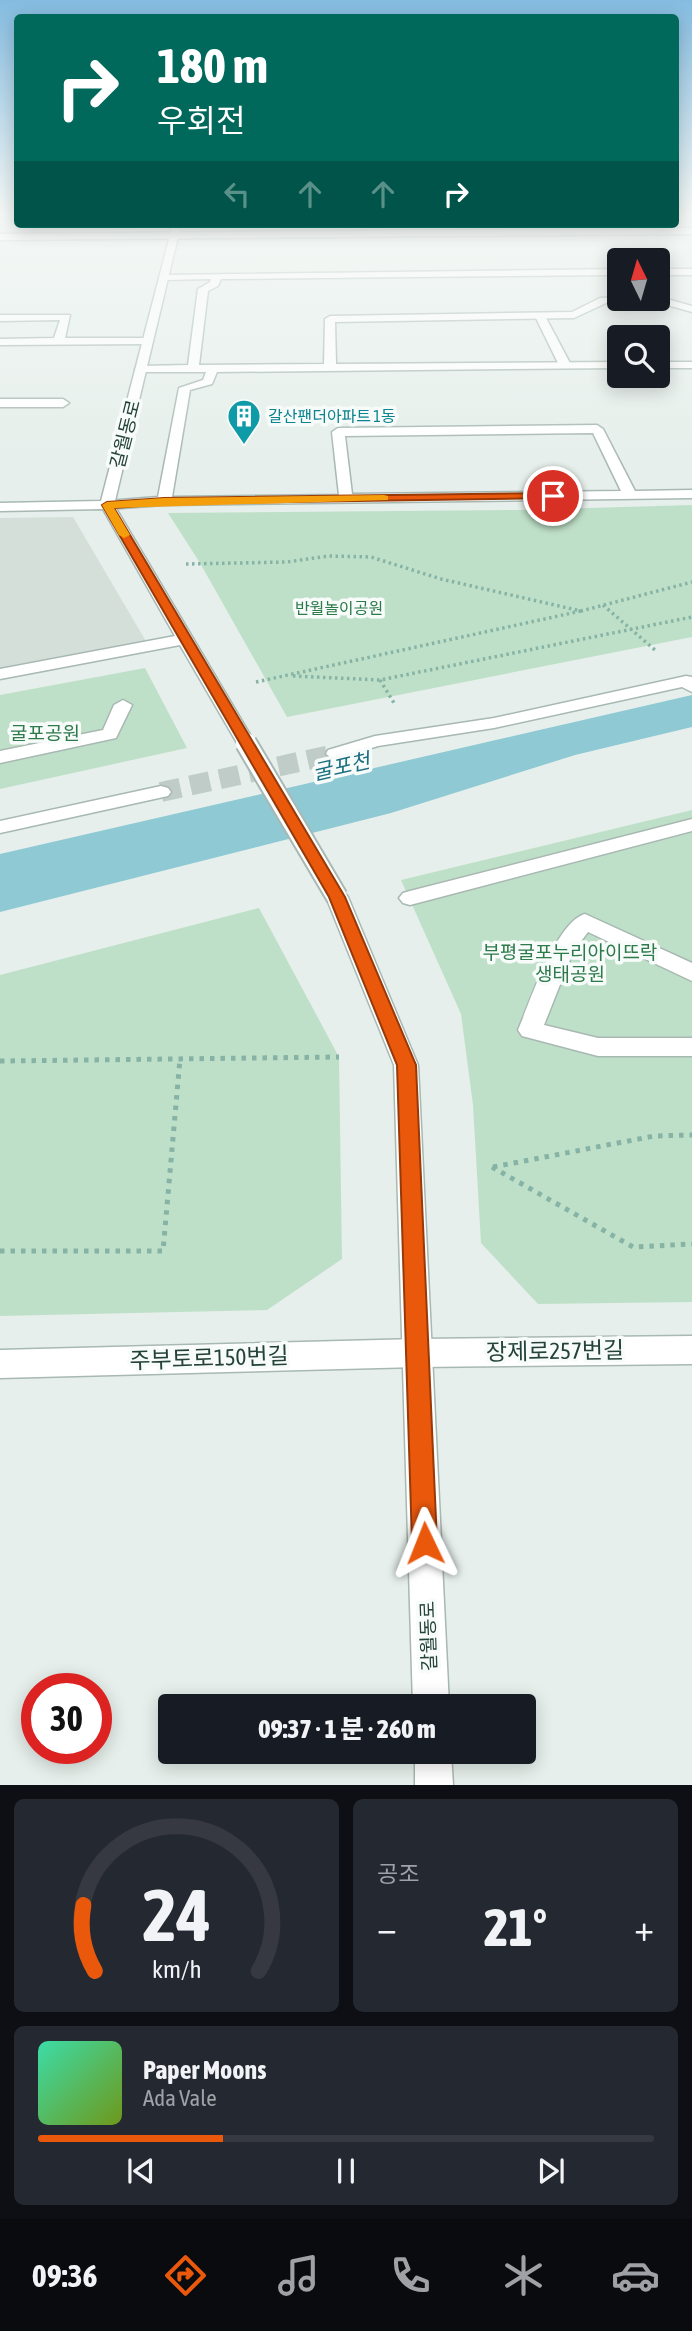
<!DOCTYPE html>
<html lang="ko">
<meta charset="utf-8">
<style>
:root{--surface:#171b24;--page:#242831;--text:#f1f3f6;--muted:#9ea1a6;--line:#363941;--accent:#ea580c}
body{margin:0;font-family:"Asap Condensed","Noto Sans KR",sans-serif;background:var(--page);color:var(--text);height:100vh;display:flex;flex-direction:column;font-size:26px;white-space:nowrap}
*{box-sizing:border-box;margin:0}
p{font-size:23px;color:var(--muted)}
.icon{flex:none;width:38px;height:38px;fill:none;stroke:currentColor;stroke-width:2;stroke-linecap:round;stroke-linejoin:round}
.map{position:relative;height:1785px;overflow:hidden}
.panel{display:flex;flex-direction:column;gap:14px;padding:14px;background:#0d0f14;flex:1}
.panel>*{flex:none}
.banner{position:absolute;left:14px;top:14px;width:665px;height:214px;border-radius:7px;box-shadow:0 4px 18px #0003;background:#00695c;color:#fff;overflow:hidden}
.needle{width:46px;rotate:355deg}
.buttons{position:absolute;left:607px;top:248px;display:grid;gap:14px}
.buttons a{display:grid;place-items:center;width:63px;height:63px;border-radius:7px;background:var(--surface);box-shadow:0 4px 18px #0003;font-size:35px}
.speed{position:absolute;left:21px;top:1673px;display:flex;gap:14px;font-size:35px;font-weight:700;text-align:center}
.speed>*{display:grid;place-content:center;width:91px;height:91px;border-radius:50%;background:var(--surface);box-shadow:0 4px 18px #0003;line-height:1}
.speed .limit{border:10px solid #d22;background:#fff;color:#111}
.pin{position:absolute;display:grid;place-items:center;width:60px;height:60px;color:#fff;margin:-30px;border:4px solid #fff;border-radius:50%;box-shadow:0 2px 7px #0007}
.me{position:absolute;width:77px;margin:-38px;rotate:358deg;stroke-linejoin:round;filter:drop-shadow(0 0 5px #0008)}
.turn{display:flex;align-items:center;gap:24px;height:147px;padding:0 28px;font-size:32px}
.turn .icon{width:91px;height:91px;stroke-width:2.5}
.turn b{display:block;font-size:49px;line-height:60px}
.lanes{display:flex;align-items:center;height:66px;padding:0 28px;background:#0003;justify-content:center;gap:35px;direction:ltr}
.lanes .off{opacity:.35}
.big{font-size:52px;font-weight:800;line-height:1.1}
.panel .widget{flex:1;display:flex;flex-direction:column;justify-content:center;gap:10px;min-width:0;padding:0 24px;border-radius:10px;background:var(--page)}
.panel .dial{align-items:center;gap:0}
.dial svg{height:182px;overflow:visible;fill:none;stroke:var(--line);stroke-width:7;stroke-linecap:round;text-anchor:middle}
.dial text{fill:var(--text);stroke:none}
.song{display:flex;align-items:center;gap:21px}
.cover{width:84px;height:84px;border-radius:10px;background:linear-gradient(135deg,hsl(160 70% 55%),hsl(80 70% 35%))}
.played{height:7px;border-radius:4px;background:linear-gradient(90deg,var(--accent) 30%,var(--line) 30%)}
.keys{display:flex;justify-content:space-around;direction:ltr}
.heat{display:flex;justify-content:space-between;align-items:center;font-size:38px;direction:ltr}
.panel .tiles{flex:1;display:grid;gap:14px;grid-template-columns:1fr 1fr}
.widget:last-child{grid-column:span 2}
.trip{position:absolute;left:158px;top:1694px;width:378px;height:70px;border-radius:7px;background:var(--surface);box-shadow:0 4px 18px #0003;font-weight:800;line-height:70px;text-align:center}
.menu{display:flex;height:112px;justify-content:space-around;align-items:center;background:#090b0e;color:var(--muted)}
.menu .icon{width:49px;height:49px}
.menu .active{color:var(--accent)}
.menu b{font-size:32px;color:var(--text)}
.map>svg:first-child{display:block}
.built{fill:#d4dfda}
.green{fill:#bfe0c8}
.water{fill:#8ec9d4}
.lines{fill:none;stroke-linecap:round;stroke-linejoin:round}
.pedestrian-tunnel{stroke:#bfccc8;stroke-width:20;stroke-dasharray:20 10;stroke-linecap:butt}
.service-casing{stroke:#a8b8b2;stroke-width:3}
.pedestrian-casing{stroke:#a8b8b2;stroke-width:3}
.minor-casing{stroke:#a8b8b2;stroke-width:3}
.secondary-casing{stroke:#a4bbb3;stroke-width:3}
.path-far1{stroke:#86b3a5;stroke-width:3.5;stroke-dasharray:2.5 3.5;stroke-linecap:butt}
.path{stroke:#86b3a5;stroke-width:5;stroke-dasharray:4.5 6;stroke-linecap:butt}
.service{fill:#fff;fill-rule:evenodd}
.pedestrian{fill:#fff;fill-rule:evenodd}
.minor{fill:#fff;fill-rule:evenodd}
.secondary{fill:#fff;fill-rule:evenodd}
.minor-bridge-casing{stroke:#a8b8b2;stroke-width:24;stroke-linecap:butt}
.minor-bridge{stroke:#fff;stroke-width:20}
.route{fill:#ea580c;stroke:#983908;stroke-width:2}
.slow{fill:#f59e0b}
.labels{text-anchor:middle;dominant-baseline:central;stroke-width:7;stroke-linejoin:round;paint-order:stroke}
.far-culture-label{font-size:16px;fill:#0d838f;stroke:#f7fbf9;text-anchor:start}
.far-park-label{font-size:16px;fill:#2d7a4b;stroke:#f7fbf9}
.street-label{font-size:19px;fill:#24423a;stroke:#f7fbf9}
.park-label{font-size:19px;fill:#2d7a4b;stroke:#f7fbf9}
.water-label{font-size:21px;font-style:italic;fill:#1c6f80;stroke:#f7fbf9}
.near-street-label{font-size:23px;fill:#24423a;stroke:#f7fbf9}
</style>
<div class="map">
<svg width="692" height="1785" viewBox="0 0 692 1785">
<rect width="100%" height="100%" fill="#e6efeb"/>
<path class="built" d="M73,517l74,126 -147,27v-152z"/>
<path class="green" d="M692,505v132l-405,80 -87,-154 -32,-50 353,-3z
M145,668l42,80 -187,41v-94z
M692,810v492l-154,2 -57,-61 -8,-138 -12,-91 -60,-134z
M259,908l80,149 3,202 -75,51 -267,6v-341z"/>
<path class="water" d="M692,695v32l-117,28 -184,58 -391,99v-58z"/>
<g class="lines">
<path class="pedestrian-tunnel" d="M161,792l174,-38"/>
<defs>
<path id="service" d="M620,269v6l-399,4 -3,7 -10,5 -9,74 125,-1 1,-45 5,-3 242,-4 28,-14 20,-1v2h38l2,-2 32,9v6l-32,-9h-54l-32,15 -239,4 1,42 284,-2v6l-403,4 -5,12 -22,6 -18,107 167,-2 -7,-63 6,-4 259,-3 6,4 32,62 57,-1v8l-528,7 -57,4 -7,-4 7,-4 51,-4 21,-109 24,-8 3,-8h-65l-6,-3 6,-3 47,-1 10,-76 12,-7 1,-3 -47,1 -5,-3 2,-2zM593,433l28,58 -269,3 -7,-58z
M658,269h34v6h-34z
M0,315h70l-5,23h83l5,3 -5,3 -148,1v-6l54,-1 6,-18 -60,1z
M658,362h34v6h-34z
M0,399h63l6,4 -6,4h-63z
M692,1336v28l-274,3 -418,11v-28l418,-11z"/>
<path id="pedestrian" d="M686,676l6,1v15l-10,-5 -188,41 -116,18 -43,14 -9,-6 2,-4 47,-14 119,-18z
M123,700l9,5 -16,33 -116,25v-12l103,-21 11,-25z
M161,786l7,2 3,4 -3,4 -168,37v-12z
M692,819v12l-282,74 -7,-2 -4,-5 4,-5 7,-2z
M585,914l107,49v18l-104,-49 -15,20 -29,73 54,13h94v18h-94l-76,-20 -4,-6c12,-28 38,-108 67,-116z"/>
<path id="minor" d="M173,224h8l-67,281 141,238 -9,5 -9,-5 -57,-98 -180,34v-10l175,-33 -72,-127 -103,2v-8l101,-2z
M536,314l9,2 26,49 -2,2 -10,-2 -24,-49z
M337,890l7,2 4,5 70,168 31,641h-36l-19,-641 -68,-168 4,-5z
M415,1752h36l2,33h-38z"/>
<path id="secondary" d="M692,228v6l-692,6v-6z"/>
</defs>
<use href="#service" class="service-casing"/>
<use href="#pedestrian" class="pedestrian-casing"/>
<use href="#minor" class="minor-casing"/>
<use href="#secondary" class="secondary-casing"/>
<path class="path-far1" d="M186,564l101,-2 41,-6 43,1 70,22 140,32 111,-29
M603,605l52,45
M293,676l87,4 312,-63
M380,680l14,23
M256,682l325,-71"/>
<path class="path" d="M0,1061l339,-4
M492,1167l141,80 59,-3
M493,1167l161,-31 38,-1
M0,1251h163l17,-192"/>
<use href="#service" class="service"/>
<use href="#pedestrian" class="pedestrian"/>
<use href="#minor" class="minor"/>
<use href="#secondary" class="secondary"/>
<defs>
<path id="minor-bridge" d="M246,743l91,154"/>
</defs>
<use href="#minor-bridge" class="minor-bridge-casing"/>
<use href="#minor-bridge" class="minor-bridge"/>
</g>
<linearGradient id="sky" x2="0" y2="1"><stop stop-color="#84bce0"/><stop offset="0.46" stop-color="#f4f8f6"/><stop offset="1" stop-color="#f4f8f6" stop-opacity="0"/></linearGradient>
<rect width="692" height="464" fill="url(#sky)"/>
<path class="route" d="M553,493l5,3 -2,2 -392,6 -50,4 231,389 71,168 21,478 -3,9 -9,4 -9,-4 -4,-9 -15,-478 -68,-168 -227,-392 5,-3 57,-4z"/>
<path class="slow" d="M384,495l4,1v4l-274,8 16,27 -6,3 -5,-3 -17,-30 5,-3 57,-4z"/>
<defs>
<symbol id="building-pin" viewBox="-11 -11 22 30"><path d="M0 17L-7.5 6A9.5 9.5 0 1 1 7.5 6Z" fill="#0f9aa8" stroke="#f7fbf9"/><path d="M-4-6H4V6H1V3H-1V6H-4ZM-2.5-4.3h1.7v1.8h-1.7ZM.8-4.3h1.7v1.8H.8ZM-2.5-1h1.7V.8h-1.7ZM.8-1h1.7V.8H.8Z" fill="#fff"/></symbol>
</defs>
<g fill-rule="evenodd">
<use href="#building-pin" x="225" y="397" width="38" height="52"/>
</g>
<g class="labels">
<g class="far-culture-label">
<text x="268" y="416">갈산팬더아파트 1동</text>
</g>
<g class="far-park-label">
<text x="339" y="608">반월놀이공원</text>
</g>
<g class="street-label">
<text transform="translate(125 434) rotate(-76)">갈월동로</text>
<text transform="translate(428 1636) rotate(-92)">갈월동로</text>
</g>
<g class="park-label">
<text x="45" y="733">굴포공원</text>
<text x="570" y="952">부평굴포누리아이뜨락<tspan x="570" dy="22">생태공원</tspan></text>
</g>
<g class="water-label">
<text transform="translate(341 766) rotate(-13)">굴포천</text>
</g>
<g class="near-street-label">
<text transform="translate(555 1351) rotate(-1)">장제로257번길</text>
<text transform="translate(209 1358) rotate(-2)">주부토로150번길</text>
</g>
</g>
</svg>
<div class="buttons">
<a><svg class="needle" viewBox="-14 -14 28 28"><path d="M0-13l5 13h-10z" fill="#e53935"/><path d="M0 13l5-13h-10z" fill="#9ea1a6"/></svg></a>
<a><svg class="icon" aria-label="search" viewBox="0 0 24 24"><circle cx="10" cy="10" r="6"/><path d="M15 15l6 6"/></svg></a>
</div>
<div class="speed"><div class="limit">30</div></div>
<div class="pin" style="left:553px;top:496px;background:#d93025"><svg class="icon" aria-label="arrive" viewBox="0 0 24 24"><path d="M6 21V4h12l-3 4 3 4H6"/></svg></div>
<svg class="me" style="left:425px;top:1543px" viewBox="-20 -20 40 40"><path d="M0-17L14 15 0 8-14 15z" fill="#ea580c" stroke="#fff" stroke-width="4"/></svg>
<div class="trip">09:37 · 1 분 · 260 m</div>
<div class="banner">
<div class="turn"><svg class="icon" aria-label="right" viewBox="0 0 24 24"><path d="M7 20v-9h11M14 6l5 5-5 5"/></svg><div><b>180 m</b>우회전</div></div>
<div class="lanes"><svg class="icon off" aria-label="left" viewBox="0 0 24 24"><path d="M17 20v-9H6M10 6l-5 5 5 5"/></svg><svg class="icon off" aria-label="ahead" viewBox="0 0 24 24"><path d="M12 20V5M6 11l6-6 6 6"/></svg><svg class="icon off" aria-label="ahead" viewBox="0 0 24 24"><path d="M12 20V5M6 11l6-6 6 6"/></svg><svg class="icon" aria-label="right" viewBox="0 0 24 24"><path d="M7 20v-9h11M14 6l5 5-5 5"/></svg></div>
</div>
</div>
<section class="panel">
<div class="tiles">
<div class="widget dial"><svg viewBox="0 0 100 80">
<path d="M14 69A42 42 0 1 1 86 69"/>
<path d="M14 69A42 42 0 0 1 9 40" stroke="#ea580c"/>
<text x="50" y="56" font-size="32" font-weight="700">24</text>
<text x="50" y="72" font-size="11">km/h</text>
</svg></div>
<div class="widget"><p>공조</p>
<div class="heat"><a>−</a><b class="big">21°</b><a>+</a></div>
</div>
<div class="widget">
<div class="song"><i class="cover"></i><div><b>Paper Moons</b><p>Ada Vale</p></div></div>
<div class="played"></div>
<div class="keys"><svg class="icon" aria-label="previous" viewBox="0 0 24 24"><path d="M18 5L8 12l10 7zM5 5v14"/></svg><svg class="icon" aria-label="pause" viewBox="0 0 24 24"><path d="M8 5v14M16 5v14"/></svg><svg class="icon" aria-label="next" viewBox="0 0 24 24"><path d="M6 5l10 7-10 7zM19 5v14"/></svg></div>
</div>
</div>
</section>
<nav class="menu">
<b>09:36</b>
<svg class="icon active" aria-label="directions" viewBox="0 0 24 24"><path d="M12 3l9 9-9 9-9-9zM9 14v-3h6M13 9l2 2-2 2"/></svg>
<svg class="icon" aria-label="music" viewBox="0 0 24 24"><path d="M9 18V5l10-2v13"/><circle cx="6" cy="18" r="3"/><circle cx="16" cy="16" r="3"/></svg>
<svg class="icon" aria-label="phone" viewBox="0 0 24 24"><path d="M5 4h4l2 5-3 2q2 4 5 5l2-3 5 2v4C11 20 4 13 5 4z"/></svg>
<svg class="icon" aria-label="climate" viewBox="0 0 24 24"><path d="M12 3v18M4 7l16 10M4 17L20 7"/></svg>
<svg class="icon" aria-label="car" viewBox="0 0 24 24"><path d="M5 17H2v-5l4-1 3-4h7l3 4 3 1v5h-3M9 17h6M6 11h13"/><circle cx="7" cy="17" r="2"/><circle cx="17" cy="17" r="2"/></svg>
</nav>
